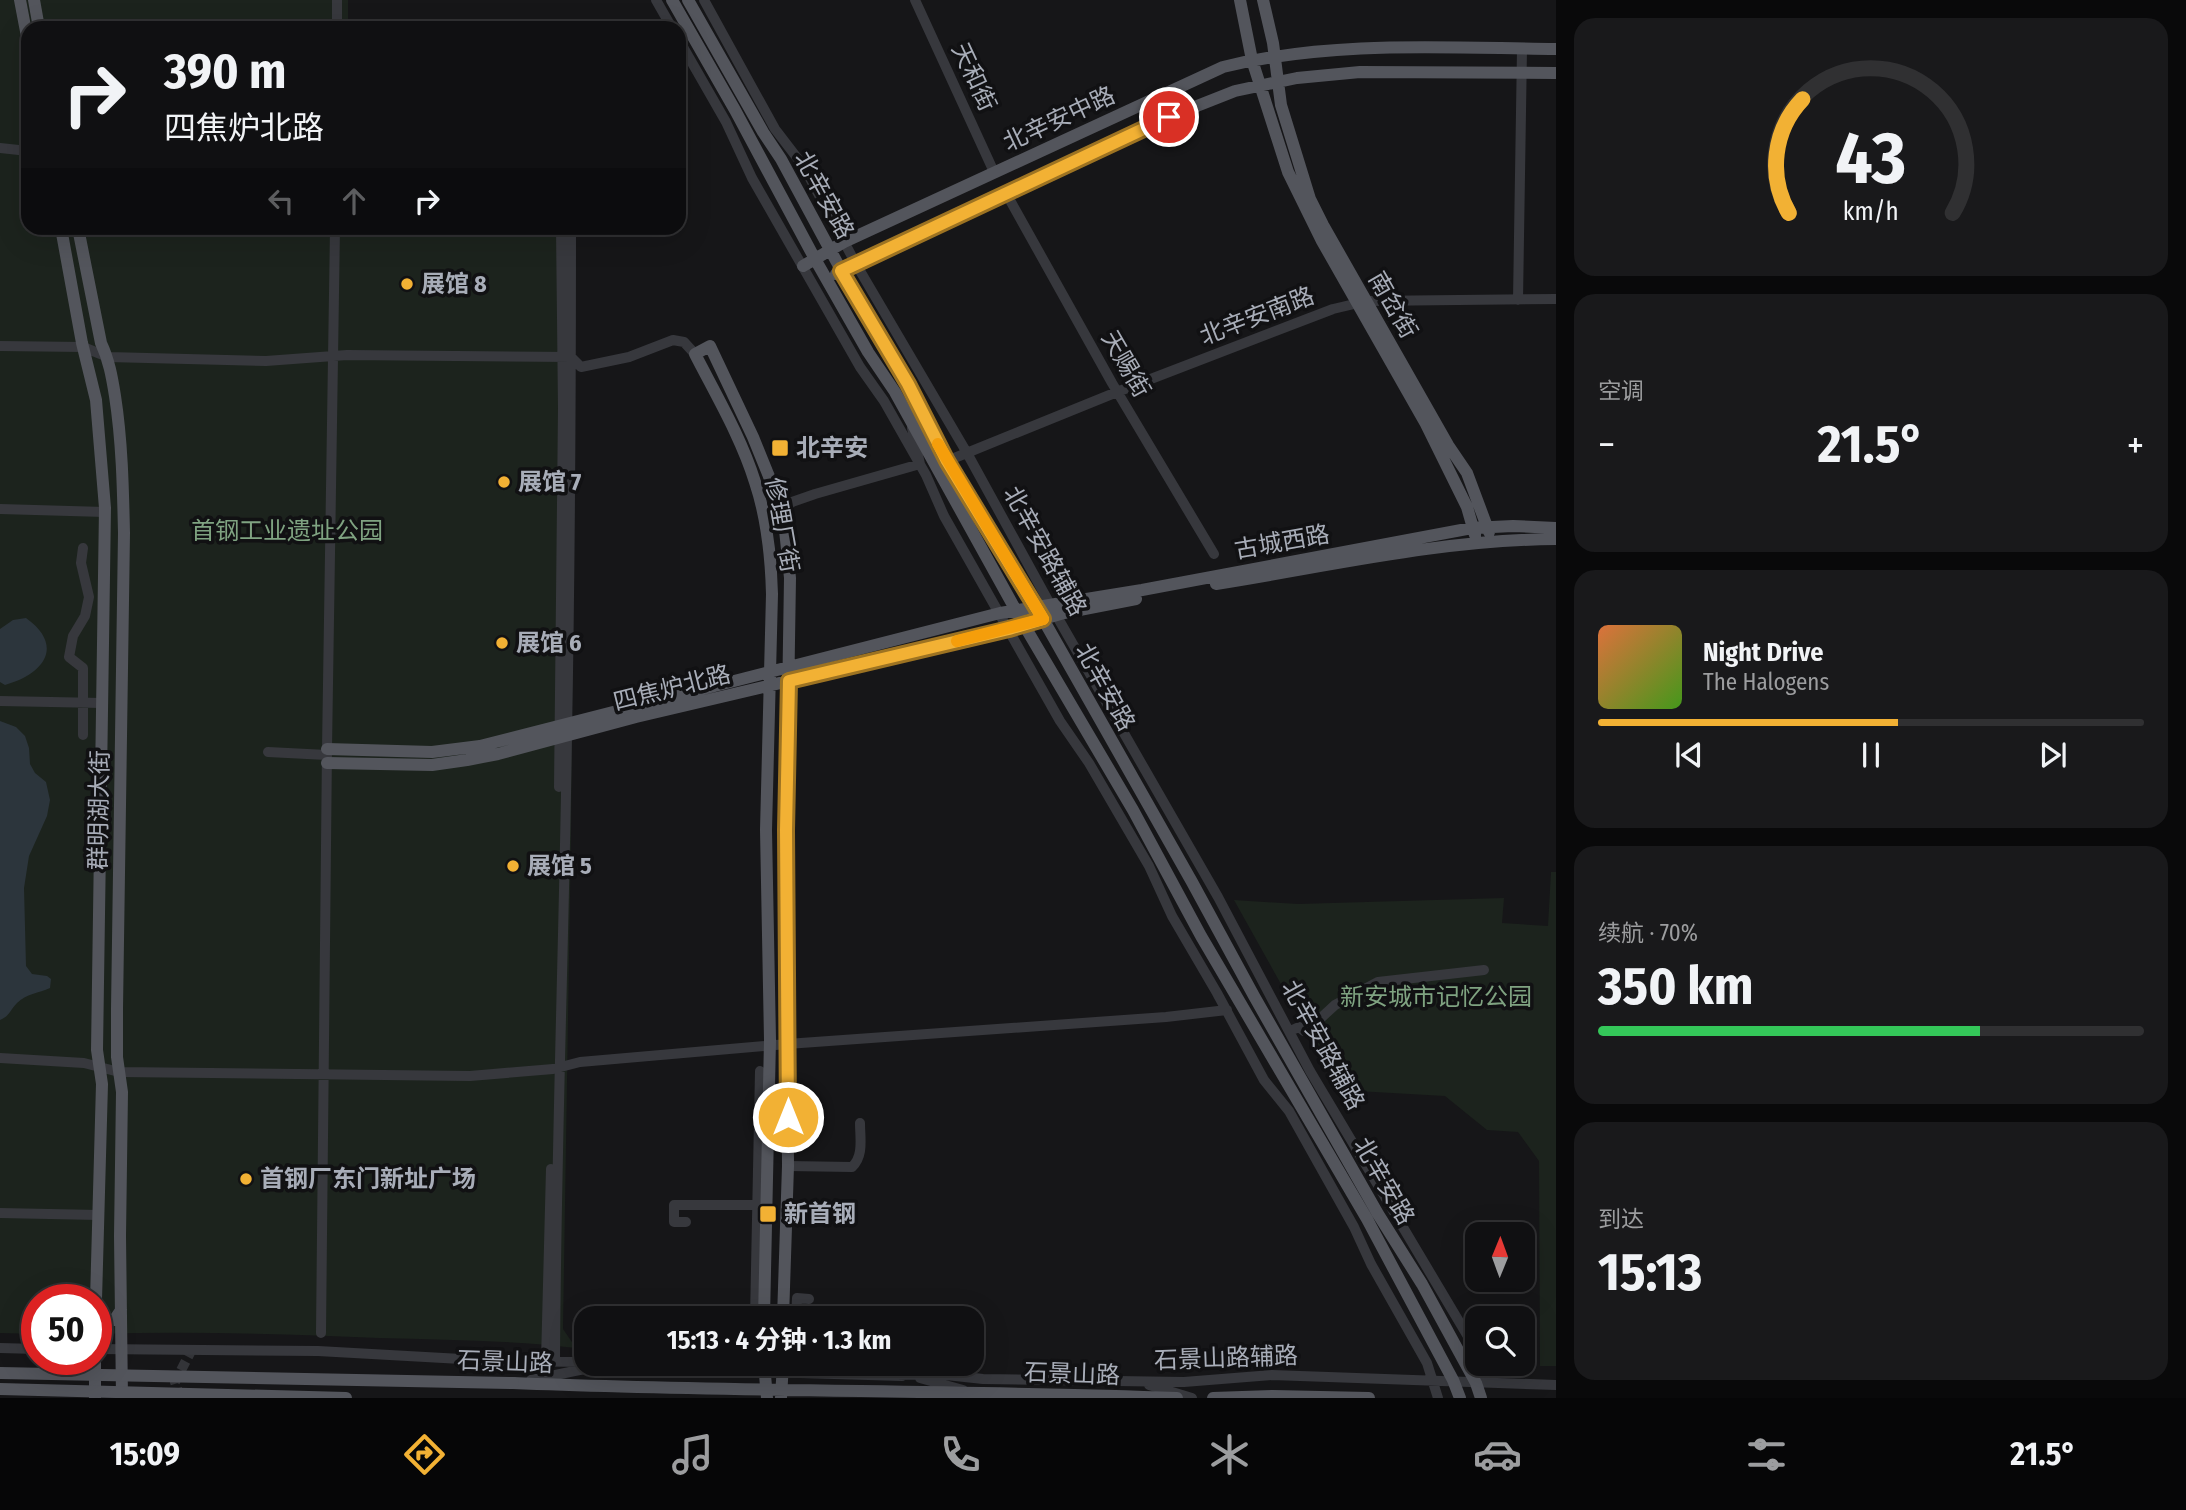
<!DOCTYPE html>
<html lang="zh">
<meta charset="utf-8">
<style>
:root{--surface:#101012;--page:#19191b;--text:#f1f3f6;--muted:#9c9d9f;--line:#303032;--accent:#f2b134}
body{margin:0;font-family:"Fira Sans Condensed","Noto Sans SC",sans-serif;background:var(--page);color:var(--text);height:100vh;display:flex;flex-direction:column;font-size:26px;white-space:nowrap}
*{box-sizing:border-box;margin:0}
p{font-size:23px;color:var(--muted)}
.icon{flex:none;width:38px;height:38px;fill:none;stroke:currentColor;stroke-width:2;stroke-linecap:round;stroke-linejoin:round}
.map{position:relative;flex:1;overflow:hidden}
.panel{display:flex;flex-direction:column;gap:18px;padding:18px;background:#09090a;width:630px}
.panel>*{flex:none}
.hud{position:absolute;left:21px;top:21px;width:665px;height:214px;border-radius:21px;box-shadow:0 7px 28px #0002,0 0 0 2px var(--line);background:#101012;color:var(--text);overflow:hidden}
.needle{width:46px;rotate:1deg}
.tools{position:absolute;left:1465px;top:1222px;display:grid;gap:14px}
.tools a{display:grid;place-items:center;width:70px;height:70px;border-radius:14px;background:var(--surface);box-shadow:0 7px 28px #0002,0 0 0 2px var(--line);font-size:35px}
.speed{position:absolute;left:21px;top:1284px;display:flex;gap:14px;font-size:35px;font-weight:700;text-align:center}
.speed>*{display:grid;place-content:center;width:91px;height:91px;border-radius:50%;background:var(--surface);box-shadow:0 7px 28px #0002,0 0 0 2px var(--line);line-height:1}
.speed .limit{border:10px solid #d22;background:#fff;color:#111}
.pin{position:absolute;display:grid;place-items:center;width:60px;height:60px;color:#fff;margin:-30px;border:4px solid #fff;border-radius:50%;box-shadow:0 2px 7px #0007}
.me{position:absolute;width:77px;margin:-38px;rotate:0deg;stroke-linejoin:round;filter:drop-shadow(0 0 5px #0008)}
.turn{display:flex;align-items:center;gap:24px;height:147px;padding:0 28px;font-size:32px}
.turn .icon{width:91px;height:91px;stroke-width:2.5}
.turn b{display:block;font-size:49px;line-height:60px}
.lanes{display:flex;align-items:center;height:66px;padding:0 28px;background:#0003;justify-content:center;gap:35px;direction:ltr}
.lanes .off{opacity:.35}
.big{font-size:52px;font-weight:700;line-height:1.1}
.panel .card{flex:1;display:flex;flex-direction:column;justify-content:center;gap:10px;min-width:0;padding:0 24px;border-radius:21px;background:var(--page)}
.panel .dial{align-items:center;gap:0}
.dial svg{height:182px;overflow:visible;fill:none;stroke:var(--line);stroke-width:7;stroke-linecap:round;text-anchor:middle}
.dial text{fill:var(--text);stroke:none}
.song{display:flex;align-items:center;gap:21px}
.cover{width:84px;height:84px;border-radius:10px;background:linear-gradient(135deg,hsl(20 70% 55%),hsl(100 70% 35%))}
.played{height:7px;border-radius:4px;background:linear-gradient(90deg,var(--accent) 55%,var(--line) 55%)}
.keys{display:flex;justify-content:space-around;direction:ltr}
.heat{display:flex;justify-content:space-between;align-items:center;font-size:38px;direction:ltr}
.charge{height:10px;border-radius:5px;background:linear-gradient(90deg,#34c759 70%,var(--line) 0)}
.trip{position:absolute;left:574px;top:1306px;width:410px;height:70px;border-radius:21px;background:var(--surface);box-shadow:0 7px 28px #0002,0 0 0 2px var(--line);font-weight:700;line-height:70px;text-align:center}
.dock{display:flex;height:112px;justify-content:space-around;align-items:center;background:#060607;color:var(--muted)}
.dock .icon{width:49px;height:49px}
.dock .on{color:var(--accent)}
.dock b{font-size:32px;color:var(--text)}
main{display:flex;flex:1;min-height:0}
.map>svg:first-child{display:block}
.green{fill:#1c231d}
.water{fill:#2c353c}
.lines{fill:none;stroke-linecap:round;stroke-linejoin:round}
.minor-tunnel{stroke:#333438;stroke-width:10;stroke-dasharray:10 5;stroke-linecap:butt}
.minor{stroke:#37383d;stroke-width:10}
.major{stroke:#53555c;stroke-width:12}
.major-bridge{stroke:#53555c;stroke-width:12}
.route-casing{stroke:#9d7322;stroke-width:18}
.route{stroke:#f2b134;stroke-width:12}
.slow{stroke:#f59e0b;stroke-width:12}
.poi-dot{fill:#f2b134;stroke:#111113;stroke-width:2.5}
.labels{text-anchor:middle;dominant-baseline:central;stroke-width:7;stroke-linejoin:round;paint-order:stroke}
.street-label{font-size:24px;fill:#a8adb8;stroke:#111113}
.poi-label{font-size:24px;font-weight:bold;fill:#a8adb8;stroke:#111113;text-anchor:start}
.park-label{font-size:24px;fill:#7fa381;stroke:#111113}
</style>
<main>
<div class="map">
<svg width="1556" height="1398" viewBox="0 0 1556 1398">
<rect width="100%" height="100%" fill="#161618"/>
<path class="green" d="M0,0h348v28h-320v200h548l-5,608 -8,493 13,19c-65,-8 -131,-8 -197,-10 -94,-4 -189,-7 -283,-4v-34h-59v34l-37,-1z
M1551,872h5v494h-16l-1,-205 -21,-29 -31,-2 -42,-34 -105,-6 -106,-190 64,4 206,-6 -2,25 46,3z"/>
<path class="water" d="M26,618c39,28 18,56 -21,67l-5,-3v-53l13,-9z
M0,721l16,6 9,9 4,12 1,16 5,9 11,9 4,18 -3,16 -18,40 -5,32 2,78 6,8 15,2 4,3 -1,9c-11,5 -24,6 -33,15 -7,7 -7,13 -17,17z"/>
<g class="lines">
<path class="minor-tunnel" d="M180,1398l-5,-16 17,-33"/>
<path class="minor" d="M656,0l16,28
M704,0l71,129 23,30 9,14 49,91 111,189 84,153 167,291 92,174 166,279v33
M915,0l79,172
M337,28v-28
M679,40l47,82 26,56 108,189 24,34 42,74 18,41 116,205 29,42 60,103 23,50 45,77 47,87 25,31 65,116 17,37 56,99 11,35
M0,148l28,3
M1006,193l106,190 102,171
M1518,300l4,-251
M0,346l83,1 25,10 158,4 81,-6 224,2 10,10 48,-10 44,-17 11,2 11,12
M947,461l170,-69 216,-83 34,-8 189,-2
M0,509l105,3
M765,519l18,-8 9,-9 23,-8 105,-30 -8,-36
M83,548l-2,15 8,34 -4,19 -12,20 -4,21 14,11v67
M0,701l102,2
M268,752l59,3
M559,787l4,-379 -2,-180
M1290,1031l9,-4 5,4 6,-3 25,-23 43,-23 106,-12
M0,1058l84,5 35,9 351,4 83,-7 27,-7 207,-18 379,-27 61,-7
M788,1166l64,1c12,-11 8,-29 8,-44
M0,1213l99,2
M686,1222h-12v-17h84
M755,1318l5,-247
M796,1318l1,-20 12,1
M321,1333l6,-584 8,-521
M0,1348l37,1
M96,1349l222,2 179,10 89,1
M546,1361l5,-192
M555,1362c1,-209 9,-418 12,-627 3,-169 4,-338 4,-507
M693,1363l52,2 55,8 102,3
M897,1375l40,-1 46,5 201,3 88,-7 284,10
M920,1378l43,12
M531,1380l68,-14 42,-3
M1149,1385l43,13"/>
<path class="major" d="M20,0l8,42
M34,0l5,28
M672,0l63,110 80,149 53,93 27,40 129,233 109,185 68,126 166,283 86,161 7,18
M688,0l75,132 18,27 72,133 55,92 39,77 96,158 149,263 62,114 124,218 44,70 54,99 5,15
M1240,0l12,60 36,112 34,69 104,183 41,83 8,28
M1263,0l10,43 8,62 29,94 13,26 125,220 19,28 22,59
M61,228l21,115 14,57 9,108 -8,542 5,34 -6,216
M78,228l23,115c8,17 11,34 14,53 7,45 8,91 9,137l-7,476v48l5,35 -2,144 2,162
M803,266l41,-24 379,-175c109,-27 222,-19 333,-18
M836,274l333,-157 66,-26 62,-13 63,-6 196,1
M1216,584c114,-18 223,-44 340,-45
M327,749l105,3 48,-6 520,-133 142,-23 330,-62 41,-2 43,2
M327,763l105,2 35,-5 31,-6 138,-37 373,-88 55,-16 72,-14
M96,1312l4,7 8,3 7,-3 6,-9
M764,1318l6,-278 -4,-210 6,-236c-1,-38 -5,-76 -17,-112 -14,-45 -39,-87 -60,-128l15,-8 43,91 30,74 7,67 -4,252 2,336 -5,152
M764,1363l3,35
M513,1383c221,9 442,7 664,15
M95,1398v-38
M781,1398l2,-35
M1213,1398l60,-2 96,2"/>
<path class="major-bridge" d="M0,1373l513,10
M0,1389l346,9"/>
</g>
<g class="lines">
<defs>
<path id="route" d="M788,1117l-2,-287 3,-149 220,-52 34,-10 -96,-158 -39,-77 -67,-113 328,-154"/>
</defs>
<use href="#route" class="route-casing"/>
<use href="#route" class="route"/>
<path class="slow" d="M938,444l105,175 -86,22"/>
</g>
<g class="poi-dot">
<circle cx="407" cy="284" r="7"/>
<rect x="771" y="439" width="18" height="18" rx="3.5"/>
<circle cx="504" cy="482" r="7"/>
<circle cx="502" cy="643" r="7"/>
<circle cx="513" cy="866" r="7"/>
<circle cx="246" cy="1179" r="7"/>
<rect x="759" y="1205" width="18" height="18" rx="3.5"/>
</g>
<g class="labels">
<g class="street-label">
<text transform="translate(974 77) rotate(65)">天和街</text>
<text transform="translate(1059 119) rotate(-25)">北辛安中路</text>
<text transform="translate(824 195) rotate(61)">北辛安路</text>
<text transform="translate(1393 305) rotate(60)">南岔街</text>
<text transform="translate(1257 316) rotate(-21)">北辛安南路</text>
<text transform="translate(1126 364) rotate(60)">天赐街</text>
<text transform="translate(782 525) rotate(80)">修理厂街</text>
<text transform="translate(1282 542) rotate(-10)">古城西路</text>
<text transform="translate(1045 551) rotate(61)">北辛安路辅路</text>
<text transform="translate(1105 687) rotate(61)">北辛安路</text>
<text transform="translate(672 688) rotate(-14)">四焦炉北路</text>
<text transform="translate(99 810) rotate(-89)">群明湖大街</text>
<text transform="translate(1323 1045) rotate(61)">北辛安路辅路</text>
<text transform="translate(1384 1181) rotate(60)">北辛安路</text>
<text transform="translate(1226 1358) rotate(-2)">石景山路辅路</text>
<text transform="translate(505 1362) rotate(2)">石景山路</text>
<text transform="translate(1072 1374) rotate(2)">石景山路</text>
</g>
<g class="poi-label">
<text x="421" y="284">展馆 8</text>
<text x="796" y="448">北辛安</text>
<text x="518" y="482">展馆 7</text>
<text x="516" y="643">展馆 6</text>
<text x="527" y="866">展馆 5</text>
<text x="260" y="1179">首钢厂东门新址广场</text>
<text x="784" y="1214">新首钢</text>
</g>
<g class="park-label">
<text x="287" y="531">首钢工业遗址公园</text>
<text x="1436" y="997">新安城市记忆公园</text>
</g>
</g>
</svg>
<div class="tools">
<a><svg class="needle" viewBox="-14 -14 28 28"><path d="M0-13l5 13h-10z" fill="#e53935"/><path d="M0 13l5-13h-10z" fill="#9c9d9f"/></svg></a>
<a><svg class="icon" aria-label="search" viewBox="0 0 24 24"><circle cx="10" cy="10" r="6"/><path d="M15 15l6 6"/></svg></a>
</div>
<div class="speed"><div class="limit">50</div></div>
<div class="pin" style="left:1169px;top:117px;background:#d93025"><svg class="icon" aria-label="arrive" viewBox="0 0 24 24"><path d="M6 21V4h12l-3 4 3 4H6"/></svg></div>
<svg class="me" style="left:788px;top:1117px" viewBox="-20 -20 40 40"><circle r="17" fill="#f2b134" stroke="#fff" stroke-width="3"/><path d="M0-11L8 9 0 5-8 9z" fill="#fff"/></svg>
<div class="trip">15:13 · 4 分钟 · 1.3 km</div>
<div class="hud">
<div class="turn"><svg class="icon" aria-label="right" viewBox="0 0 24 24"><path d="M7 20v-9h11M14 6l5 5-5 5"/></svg><div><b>390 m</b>四焦炉北路</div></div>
<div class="lanes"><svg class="icon off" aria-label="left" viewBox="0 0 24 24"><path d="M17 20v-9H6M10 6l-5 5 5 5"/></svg><svg class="icon off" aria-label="ahead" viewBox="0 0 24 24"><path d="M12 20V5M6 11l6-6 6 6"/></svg><svg class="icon" aria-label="right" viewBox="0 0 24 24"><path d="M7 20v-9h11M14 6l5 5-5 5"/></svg></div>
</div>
</div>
<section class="panel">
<div class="card dial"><svg viewBox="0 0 100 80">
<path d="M14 69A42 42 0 1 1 86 69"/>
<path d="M14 69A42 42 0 0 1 20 19" stroke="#f2b134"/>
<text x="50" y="56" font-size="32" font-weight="700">43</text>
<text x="50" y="72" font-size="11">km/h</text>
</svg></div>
<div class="card"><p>空调</p>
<div class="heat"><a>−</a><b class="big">21.5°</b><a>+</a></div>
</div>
<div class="card">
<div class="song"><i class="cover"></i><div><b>Night Drive</b><p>The Halogens</p></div></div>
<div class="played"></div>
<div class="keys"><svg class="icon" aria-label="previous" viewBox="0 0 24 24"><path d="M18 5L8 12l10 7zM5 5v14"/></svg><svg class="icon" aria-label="pause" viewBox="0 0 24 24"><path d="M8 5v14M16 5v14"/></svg><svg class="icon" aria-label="next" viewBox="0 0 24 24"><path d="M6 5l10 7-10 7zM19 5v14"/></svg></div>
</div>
<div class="card"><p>续航 · 70%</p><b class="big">350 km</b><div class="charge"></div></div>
<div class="card"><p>到达</p><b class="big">15:13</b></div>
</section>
</main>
<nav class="dock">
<b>15:09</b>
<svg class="icon on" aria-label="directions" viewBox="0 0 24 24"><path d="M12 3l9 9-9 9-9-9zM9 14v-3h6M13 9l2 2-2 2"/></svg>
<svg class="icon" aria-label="music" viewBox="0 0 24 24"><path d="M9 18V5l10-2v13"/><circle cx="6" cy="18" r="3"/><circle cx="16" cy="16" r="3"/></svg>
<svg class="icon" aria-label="phone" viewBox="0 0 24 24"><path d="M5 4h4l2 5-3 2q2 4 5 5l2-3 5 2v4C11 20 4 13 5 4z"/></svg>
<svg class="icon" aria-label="climate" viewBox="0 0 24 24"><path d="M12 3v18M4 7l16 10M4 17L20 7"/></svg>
<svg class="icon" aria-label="car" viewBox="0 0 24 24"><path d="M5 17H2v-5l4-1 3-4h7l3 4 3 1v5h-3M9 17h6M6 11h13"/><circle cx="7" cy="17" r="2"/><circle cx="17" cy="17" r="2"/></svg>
<svg class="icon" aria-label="filters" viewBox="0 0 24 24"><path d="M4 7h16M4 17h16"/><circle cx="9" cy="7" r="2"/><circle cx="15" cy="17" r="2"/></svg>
<b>21.5°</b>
</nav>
